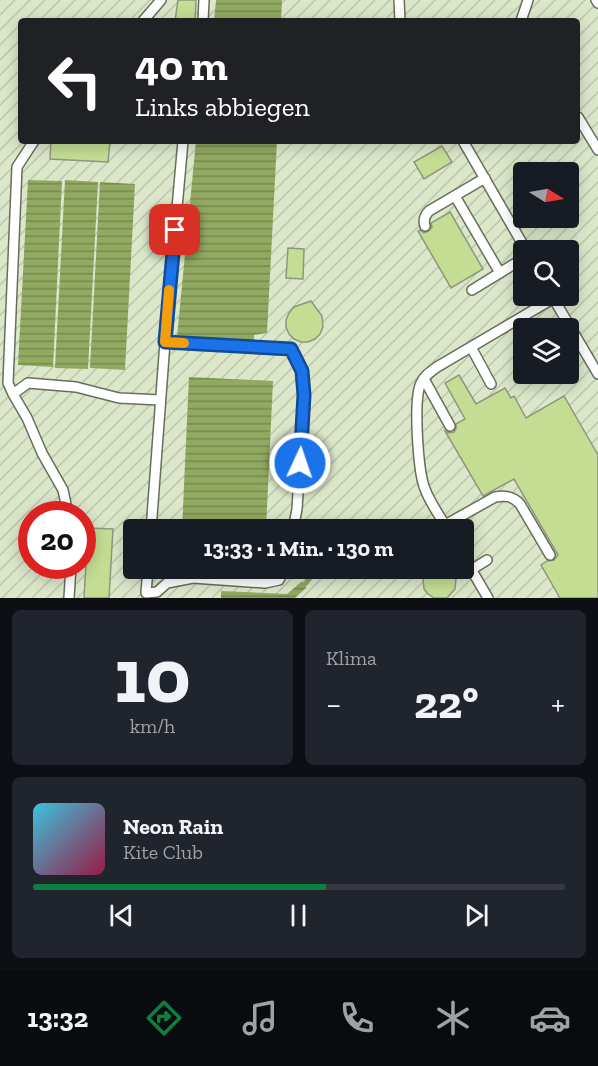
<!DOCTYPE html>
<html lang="de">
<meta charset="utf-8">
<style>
:root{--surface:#171b24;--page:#20242c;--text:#f1f3f6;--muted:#9ea1a6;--line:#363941;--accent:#0b8043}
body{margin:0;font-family:"Zilla Slab",serif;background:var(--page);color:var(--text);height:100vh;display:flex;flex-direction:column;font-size:22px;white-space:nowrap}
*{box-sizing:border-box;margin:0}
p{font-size:20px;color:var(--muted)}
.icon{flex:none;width:33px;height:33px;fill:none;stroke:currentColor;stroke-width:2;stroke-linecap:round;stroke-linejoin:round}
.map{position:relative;height:598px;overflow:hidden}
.panel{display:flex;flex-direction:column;gap:12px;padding:12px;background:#0d0f14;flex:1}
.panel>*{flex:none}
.guide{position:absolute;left:18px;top:18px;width:562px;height:126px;border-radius:6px;box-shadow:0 3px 15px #0003;background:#202124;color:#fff;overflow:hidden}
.needle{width:39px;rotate:101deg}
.tools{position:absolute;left:513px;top:162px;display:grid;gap:12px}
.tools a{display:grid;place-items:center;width:66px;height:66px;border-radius:6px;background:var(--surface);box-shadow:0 3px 15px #0003;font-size:30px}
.speed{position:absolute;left:18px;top:501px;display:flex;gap:12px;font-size:30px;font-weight:700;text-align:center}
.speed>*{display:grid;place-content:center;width:78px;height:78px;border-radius:50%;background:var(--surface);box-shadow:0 3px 15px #0003;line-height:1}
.speed .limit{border:9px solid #d22;background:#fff;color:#111}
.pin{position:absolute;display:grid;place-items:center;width:51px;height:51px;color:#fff;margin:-26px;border-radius:12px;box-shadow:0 3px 9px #0006}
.me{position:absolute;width:66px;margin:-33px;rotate:3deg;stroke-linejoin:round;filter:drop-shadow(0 0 4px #0008)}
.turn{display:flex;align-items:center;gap:21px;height:126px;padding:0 18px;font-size:27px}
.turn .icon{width:78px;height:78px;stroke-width:2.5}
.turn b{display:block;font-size:42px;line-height:51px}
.big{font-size:45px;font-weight:700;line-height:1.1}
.panel .tile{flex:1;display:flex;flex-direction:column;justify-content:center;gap:9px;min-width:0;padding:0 21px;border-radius:9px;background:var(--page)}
.panel .dial{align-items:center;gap:0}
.dial b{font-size:78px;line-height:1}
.song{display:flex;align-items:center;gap:18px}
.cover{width:72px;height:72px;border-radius:9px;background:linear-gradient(135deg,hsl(190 70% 55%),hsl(340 70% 35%))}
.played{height:6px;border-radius:3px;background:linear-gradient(90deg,var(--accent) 55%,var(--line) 55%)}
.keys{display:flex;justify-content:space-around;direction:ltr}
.heat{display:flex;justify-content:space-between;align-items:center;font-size:33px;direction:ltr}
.panel .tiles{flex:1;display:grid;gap:12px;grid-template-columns:1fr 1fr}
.tile:last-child{grid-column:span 2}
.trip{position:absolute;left:123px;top:519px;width:351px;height:60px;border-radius:6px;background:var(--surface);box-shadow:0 3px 15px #0003;font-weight:700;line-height:60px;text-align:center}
.tab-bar{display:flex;height:96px;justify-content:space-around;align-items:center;background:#090b0e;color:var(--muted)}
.tab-bar .icon{width:42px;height:42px}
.tab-bar .selected{color:var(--accent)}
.tab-bar b{font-size:27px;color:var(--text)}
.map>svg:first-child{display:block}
.industrial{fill:url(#industrial-furrows);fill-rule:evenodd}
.water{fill:url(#water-rules)}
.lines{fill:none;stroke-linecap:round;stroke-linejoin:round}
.stream{stroke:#92a961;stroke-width:5}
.building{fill:#c4dd93;stroke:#8f9682;stroke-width:1.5}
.service-casing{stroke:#676e5b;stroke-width:12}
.service{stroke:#fff;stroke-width:9}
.route-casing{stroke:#114b97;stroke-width:15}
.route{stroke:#1a73e8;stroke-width:10}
.slow{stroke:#f59e0b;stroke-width:10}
</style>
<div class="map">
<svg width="598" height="598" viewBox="0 0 598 598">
<defs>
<pattern id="industrial-furrows" width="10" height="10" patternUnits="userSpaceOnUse" patternTransform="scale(1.5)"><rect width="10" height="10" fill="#dce7ca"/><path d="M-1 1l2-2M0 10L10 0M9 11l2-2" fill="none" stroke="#bcc6ad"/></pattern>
<pattern id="water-rules" width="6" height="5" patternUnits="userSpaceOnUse" patternTransform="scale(1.5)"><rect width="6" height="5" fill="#92a961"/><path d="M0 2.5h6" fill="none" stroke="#77894f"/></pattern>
</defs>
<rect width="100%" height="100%" fill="#e8f0db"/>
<path class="industrial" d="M0,0h598v598h-598zM21,21h557v120h-557zM524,172h44v46h-44zM524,250h44v46h-44zM524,328h44v46h-44zM32,514h50v52h-50zM134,530h330v38h-330z"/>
<path class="water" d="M216,0h66l-1,21h-67z
M196,141h81l-10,192 -13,2v9l-77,-7z
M28,180l34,1 -9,186 -35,-2z
M65,180l33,2 -10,187 -33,-1z
M100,182l35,2 -10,186 -35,-2z
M189,377l84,4 -7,148h-84z
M301,582l5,1v5l-11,10h-74v-7l66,3z"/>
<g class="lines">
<path class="stream" d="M306,583l4,-5"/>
</g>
<path class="building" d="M178,0h18l-1,21h-20z
M51,141h59l-2,21 -58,-3z
M442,146l10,16 -28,17 -10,-17z
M450,212l33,57 -32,19 -33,-57 2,-1 4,3 5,-2 3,-4 -1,-4z
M288,248l16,1 -1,30 -17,-1z
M311,301l11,15 1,11 -3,7 -5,5 -7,3h-7l-7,-3 -5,-5 -3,-7v-7l3,-7 5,-6z
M459,375l17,29 29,-16 6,10 3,-2 12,22 38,-22 34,59v143h-38l-19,-33 6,-4 7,-1 4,-5 -44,-76 -31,17 -38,-65 4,2 5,-1 2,-3v-5l9,-5 -20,-36z
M88,528l25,1 -4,69h-25z
M429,568h21l4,5 2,5 -1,11 -8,9h-13l-7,-5 -3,-4 -1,-11z"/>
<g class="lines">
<defs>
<path id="service" d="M399,0l1,21
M596,0l2,3
M143,21l18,-21
M203,21l1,-21
M521,21l7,-21
M578,117l20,33
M183,141l-18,201 126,7 11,22 2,24 -7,114 -4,21
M463,141l63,109
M455,196l45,77
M425,226c-2,-6 0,-11 4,-15l56,-33
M472,290l52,-32
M552,296l46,78
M471,347l20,37
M424,379l26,47
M13,394l-5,-11 9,-216 17,-26
M68,514l-5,-24 -21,-37 -15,-35 -14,-24 15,-11 48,4 43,11 41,2
M445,525l50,-28c10,-2 18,-1 25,7l30,51
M151,530l14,-188
M448,530c-8,-14 -18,-27 -23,-41 -7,-17 -12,-90 -4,-106 3,-7 9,-11 16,-16l117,-69
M464,557l24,41
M148,568l-2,25 11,-1 10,-9 26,-5 72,5 14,-3 5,-12
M471,570l16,-10
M69,598l2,-32"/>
</defs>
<use href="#service" class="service-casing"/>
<use href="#service" class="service"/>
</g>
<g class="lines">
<defs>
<path id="route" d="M175,230l-10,112 126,7 11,22 2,24 -4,68"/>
</defs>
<use href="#route" class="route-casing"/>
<use href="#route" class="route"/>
<path class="slow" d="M169,290l-4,52 19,1"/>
</g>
</svg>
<div class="tools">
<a><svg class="needle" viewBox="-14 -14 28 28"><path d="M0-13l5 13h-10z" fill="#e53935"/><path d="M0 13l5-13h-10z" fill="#9ea1a6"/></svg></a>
<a><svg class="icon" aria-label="search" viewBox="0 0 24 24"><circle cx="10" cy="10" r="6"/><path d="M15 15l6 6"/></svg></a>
<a><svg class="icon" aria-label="layers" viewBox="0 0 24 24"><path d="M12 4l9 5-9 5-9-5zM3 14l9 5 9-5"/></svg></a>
</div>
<div class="speed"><div class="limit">20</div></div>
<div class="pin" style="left:175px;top:230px;background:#d93025"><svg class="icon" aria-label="arrive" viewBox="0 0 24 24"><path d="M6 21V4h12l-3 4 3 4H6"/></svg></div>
<svg class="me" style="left:300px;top:463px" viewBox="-20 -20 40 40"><circle r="17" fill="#1a73e8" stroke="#fff" stroke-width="3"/><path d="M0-11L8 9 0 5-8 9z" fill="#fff"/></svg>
<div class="trip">13:33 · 1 Min. · 130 m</div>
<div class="guide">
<div class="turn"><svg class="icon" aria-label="left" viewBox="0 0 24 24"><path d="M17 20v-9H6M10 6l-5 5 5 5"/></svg><div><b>40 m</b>Links abbiegen</div></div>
</div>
</div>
<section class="panel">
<div class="tiles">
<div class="tile dial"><b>10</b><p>km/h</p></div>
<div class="tile"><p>Klima</p>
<div class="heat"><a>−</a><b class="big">22°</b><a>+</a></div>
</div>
<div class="tile">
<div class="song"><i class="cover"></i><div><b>Neon Rain</b><p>Kite Club</p></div></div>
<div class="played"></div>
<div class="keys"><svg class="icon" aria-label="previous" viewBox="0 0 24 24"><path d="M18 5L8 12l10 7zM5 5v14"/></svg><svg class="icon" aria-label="pause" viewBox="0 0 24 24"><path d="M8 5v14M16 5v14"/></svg><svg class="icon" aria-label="next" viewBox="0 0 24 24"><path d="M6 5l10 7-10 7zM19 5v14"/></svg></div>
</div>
</div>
</section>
<nav class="tab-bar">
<b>13:32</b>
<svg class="icon selected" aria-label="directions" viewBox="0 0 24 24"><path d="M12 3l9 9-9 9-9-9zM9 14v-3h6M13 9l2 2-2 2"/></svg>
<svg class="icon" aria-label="music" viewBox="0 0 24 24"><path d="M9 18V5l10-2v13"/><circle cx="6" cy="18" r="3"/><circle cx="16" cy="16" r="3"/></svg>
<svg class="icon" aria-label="phone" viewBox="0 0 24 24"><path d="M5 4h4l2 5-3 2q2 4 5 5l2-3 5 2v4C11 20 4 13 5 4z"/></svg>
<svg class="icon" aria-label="climate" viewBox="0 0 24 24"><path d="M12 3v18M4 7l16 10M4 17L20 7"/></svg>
<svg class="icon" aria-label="car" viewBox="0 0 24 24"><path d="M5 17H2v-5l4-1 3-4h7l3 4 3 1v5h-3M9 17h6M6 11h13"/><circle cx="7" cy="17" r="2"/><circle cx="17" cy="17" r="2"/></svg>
</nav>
